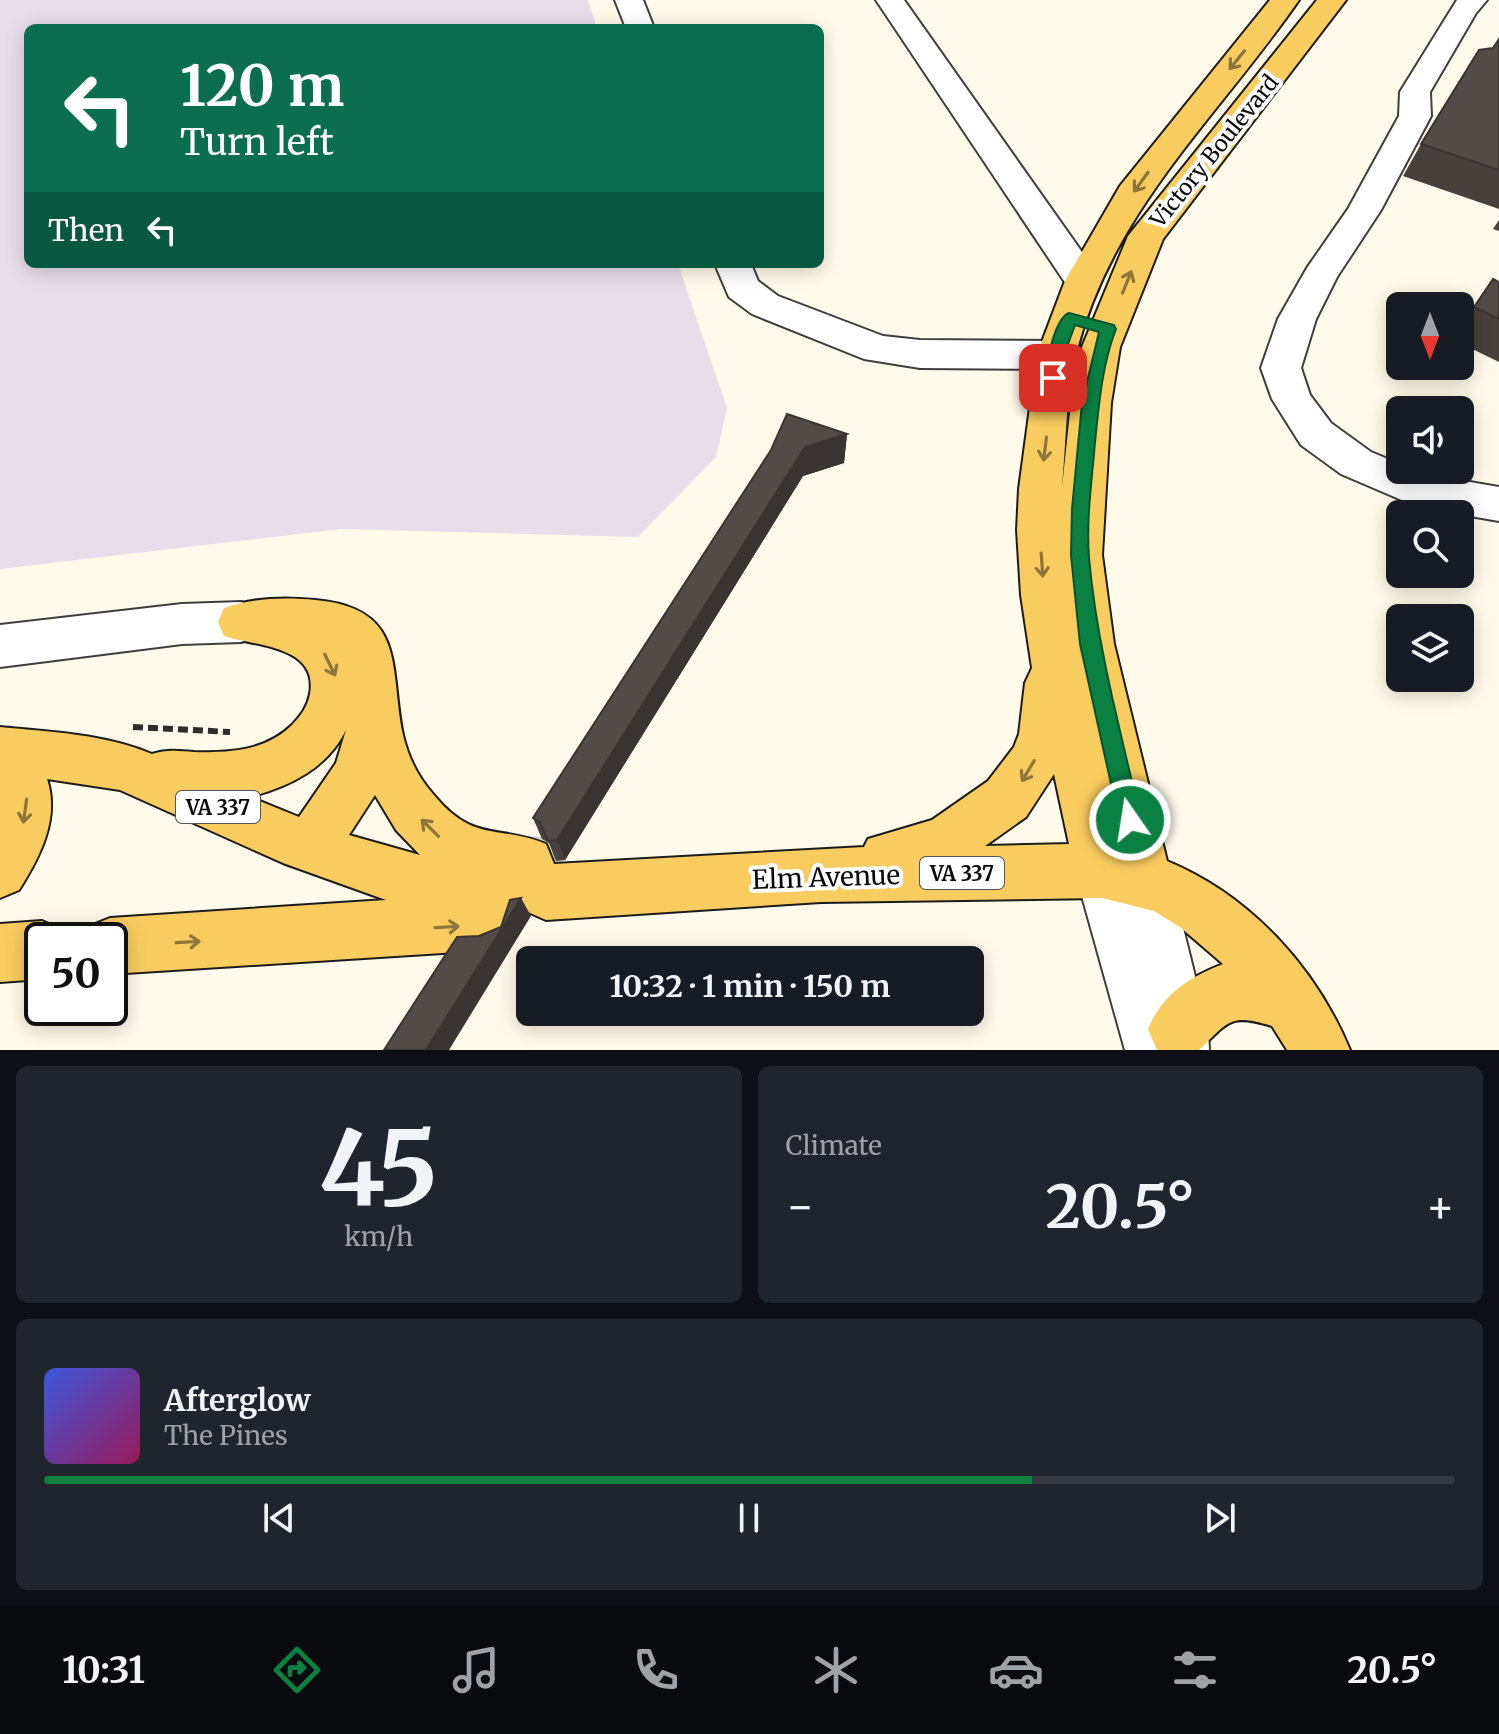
<!DOCTYPE html>
<meta charset="utf-8">
<style>
:root{--surface:#171b24;--page:#20242c;--text:#f1f3f6;--muted:#9ea1a6;--line:#363941;--accent:#0b8043}
body{margin:0;font-family:Merriweather,serif;background:var(--page);color:var(--text);height:100vh;display:flex;flex-direction:column;font-size:30px;white-space:nowrap}
*{box-sizing:border-box;margin:0}
p{font-size:26px;color:var(--muted)}
.icon{flex:none;width:44px;height:44px;fill:none;stroke:currentColor;stroke-width:2;stroke-linecap:round;stroke-linejoin:round}
.map{position:relative;height:1050px;overflow:hidden}
.sheet{display:flex;flex-direction:column;gap:16px;padding:16px;background:#0d0f14;flex:1}
.sheet>*{flex:none}
.guide{position:absolute;left:24px;top:24px;width:800px;height:244px;border-radius:12px;box-shadow:0 4px 20px #0003;background:#0b6e4f;color:#fff;overflow:hidden}
.needle{width:52px;rotate:180deg}
.fabs{position:absolute;left:1386px;top:292px;display:grid;gap:16px}
.fabs a{display:grid;place-items:center;width:88px;height:88px;border-radius:12px;background:var(--surface);box-shadow:0 4px 20px #0003;font-size:40px}
.speed{position:absolute;left:24px;top:922px;display:flex;gap:16px;font-size:40px;font-weight:700;text-align:center}
.speed>*{display:grid;place-content:center;width:104px;height:104px;border-radius:50%;background:var(--surface);box-shadow:0 4px 20px #0003;line-height:1}
.speed .limit{border:4px solid #111;border-radius:12px;background:#fff;color:#111}
.pin{position:absolute;display:grid;place-items:center;width:68px;height:68px;color:#fff;margin:-34px;border-radius:16px;box-shadow:0 4px 12px #0006}
.me{position:absolute;width:88px;margin:-44px;rotate:347deg;stroke-linejoin:round;filter:drop-shadow(0 0 6px #0008)}
.turn{display:flex;align-items:center;gap:28px;height:168px;padding:0 24px;font-size:36px}
.turn .icon{width:104px;height:104px;stroke-width:2.5}
.turn b{display:block;font-size:56px;line-height:68px}
.then{display:flex;align-items:center;height:76px;padding:0 24px;background:#0003;gap:16px;font-size:30px}
.big{font-size:60px;font-weight:700;line-height:1.1}
.sheet .widget{flex:1;display:flex;flex-direction:column;justify-content:center;gap:12px;min-width:0;padding:0 28px;border-radius:12px;background:var(--page)}
.sheet .dial{align-items:center;gap:0}
.dial b{font-size:104px;line-height:1}
.song{display:flex;align-items:center;gap:24px}
.cover{width:96px;height:96px;border-radius:12px;background:linear-gradient(135deg,hsl(230 70% 55%),hsl(330 70% 35%))}
.played{height:8px;border-radius:4px;background:linear-gradient(90deg,var(--accent) 70%,var(--line) 70%)}
.keys{display:flex;justify-content:space-around;direction:ltr}
.heat{display:flex;justify-content:space-between;align-items:center;font-size:44px;direction:ltr}
.sheet .tiles{flex:1;display:grid;gap:16px;grid-template-columns:1fr 1fr}
.widget:last-child{grid-column:span 2}
.trip{position:absolute;left:516px;top:946px;width:468px;height:80px;border-radius:12px;background:var(--surface);box-shadow:0 4px 20px #0003;font-weight:700;line-height:80px;text-align:center}
.tab-bar{display:flex;height:128px;justify-content:space-around;align-items:center;background:#090b0e;color:var(--muted)}
.tab-bar .icon{width:56px;height:56px}
.tab-bar .on{color:var(--accent)}
.tab-bar b{font-size:36px;color:var(--text)}
.map>svg:first-child{display:block}
.industrial{fill:#e8deea}
.lines{fill:none;stroke-linecap:round;stroke-linejoin:round}
.major-tunnel{stroke:#dad6c8;stroke-width:53;stroke-dasharray:53 26;stroke-linecap:butt}
.minor-casing{stroke:#3e3e3e;stroke-width:4}
.major-casing{stroke:#1c1c1c;stroke-width:4}
.path{stroke:#2d2d2d;stroke-width:6;stroke-dasharray:10 5;stroke-linecap:butt}
.minor{fill:#fff;fill-rule:evenodd}
.major{fill:#f9cc5f;fill-rule:evenodd}
.wall{fill:#47403d}
.shaded-wall{fill:#3a3432}
.building{fill:#534b47;stroke:#3a3432;stroke-width:2}
.oneway{stroke:#8e7539}
.route{fill:#0b8043;stroke:#07532c;stroke-width:2}
.labels{text-anchor:middle;dominant-baseline:central;stroke-width:8;stroke-linejoin:round;paint-order:stroke}
.shield{fill:#fff;stroke:#545454;stroke-width:2}
.shield-label{font-size:20px;font-weight:bold;fill:#0b0b0b}
.street-label{font-size:22px;fill:#0b0b0b;stroke:#fff}
.near-street-label{font-size:26px;fill:#0b0b0b;stroke:#fff}
</style>
<div class="map">
<svg width="1499" height="1050" viewBox="0 0 1499 1050">
<rect width="100%" height="100%" fill="#fffae9"/>
<path class="industrial" d="M0,0h588l9,28h-569v236h650l49,144 -11,49 -78,80 -297,-8 -341,40z"/>
<g class="lines">
<path class="major-tunnel" d="M527,863h36"/>
<defs>
<path id="minor" d="M615,0h28l11,28h-28z
M876,0h28l192,272 5,9 -5,9 -13,3 -13,-3z
M1457,0h30l-11,13 -46,79 1,24 -50,94 -44,67 -21,42 -15,49 9,27 21,28 40,29 29,12v6l99,17v34l-81,-14 -77,-33 -40,-29 -29,-46 -11,-31 17,-49 29,-51 41,-59 51,-93 1,-24z
M715,264h36l7,17 20,15 105,40 37,4 136,1 14,4 5,10 -5,10 -14,4 -136,-1 -56,-9 -112,-45 -23,-17z
M241,602l17,6 6,14 -6,14 -17,6 -59,2 -182,23v-42l182,-21z
M1102,844l19,8 4,8 19,-8 19,8 8,19 37,150 1,21h-84l-50,-179 8,-19z"/>
<path id="major" d="M1270,0h29c-81,117 -187,210 -223,354 -10,38 -10,92 -14,133l9,-84 11,-56 46,-111 189,-236h29l-183,239 -43,108 -9,56 -9,152 12,89 53,217c83,34 149,107 183,189h-63l-15,-24c-42,-13 -43,-5 -73,24h-42l-9,-21c14,-34 41,-52 75,-65l-43,-37 -26,-16 -52,-13 -281,4 -275,18 -18,-8 -12,5 2,5 -8,20 -20,8 -380,24v-34h-26l6,-14 20,-8 276,-18 -103,-37 -163,-73 -73,-11c13,39 -7,78 -28,111l-19,8v-171c52,5 104,7 152,27 15,-5 27,-3 42,-2 36,1 71,-1 98,-27 9,-10 15,-17 18,-31 9,-49 -57,-48 -86,-58l-6,-14 6,-14c28,-10 62,-11 91,-8 93,8 74,69 88,135 5,22 15,42 30,59 41,50 64,30 113,50l8,20 310,-17 4,-8 64,-19 56,-39 26,-34 5,-13 6,-51 7,-15 -11,-73 -4,-65 2,-41 18,-134 28,-74 55,-95zM346,730l-10,33 -37,54 -49,-20c41,-11 77,-29 96,-67zM1054,774l15,70 -84,2 41,-29zM375,795l21,35 24,25 -71,-20z
M42,921l20,9 4,10h-24v39l-42,3v-58z"/>
</defs>
<use href="#minor" class="minor-casing"/>
<use href="#major" class="major-casing"/>
<path class="path" d="M133,727l97,5"/>
<use href="#minor" class="minor"/>
<use href="#major" class="major"/>
</g>
<path class="wall" d="M1499,39v170l-96,-33 18,-32z
M1499,220v11l-6,-2z
M1493,279l6,3v80l-39,-19v-16z
M847,434l-3,29 -41,13 -238,384 -9,1 -7,-18 -7,-4 -9,-21 238,-368z"/>
<path class="shaded-wall" d="M847,434l-3,29 -41,13 -238,384 -8,-20 248,-393z
M521,898l10,18 -82,134h-23z"/>
<path class="building" d="M1499,39v131l-78,-26 58,-94 14,-2z
M1493,279l6,3v37l-25,-12z
M787,414l60,20 -42,13 -248,393 -9,1 -8,-19 -7,-4 238,-368z
M521,898l-95,152h-42l73,-113 22,-1 22,-9 9,-27z"/>
<defs><path id="oneway-shaft" d="M-6 0H5M1.5-3L5.5 0L1.5 3" fill="none" stroke-width="1.6" stroke-linecap="round" stroke-linejoin="round" transform="scale(2)"/></defs>
<g class="oneway">
<use href="#oneway-shaft" transform="translate(1237 60) rotate(129)"/>
<use href="#oneway-shaft" transform="translate(1141 182) rotate(126)"/>
<use href="#oneway-shaft" transform="translate(1127 282) rotate(-68)"/>
<use href="#oneway-shaft" transform="translate(1045 449) rotate(97)"/>
<use href="#oneway-shaft" transform="translate(1042 565) rotate(86)"/>
<use href="#oneway-shaft" transform="translate(330 665) rotate(64)"/>
<use href="#oneway-shaft" transform="translate(1028 771) rotate(121)"/>
<use href="#oneway-shaft" transform="translate(25 811) rotate(98)"/>
<use href="#oneway-shaft" transform="translate(430 828) rotate(-135)"/>
<use href="#oneway-shaft" transform="translate(447 927) rotate(-3)"/>
<use href="#oneway-shaft" transform="translate(188 942) rotate(-3)"/>
</g>
<path class="route" d="M1069,313l45,12 2,4c-14,36 -17,75 -21,113 -3,38 -9,77 -6,116 8,89 32,175 52,262l-3,8 -8,3 -8,-3 -3,-8 -39,-176 -9,-89 1,-46 10,-106 17,-71 -24,-7 -11,30 -2,23 -9,6 -8,-6c2,-16 9,-59 24,-65z"/>
<g class="labels">
<g class="shield">
<rect x="176" y="791" width="84" height="32" rx="6"/>
<rect x="920" y="857" width="84" height="32" rx="6"/>
</g>
<g class="shield-label">
<text x="218" y="807">VA 337</text>
<text x="962" y="873">VA 337</text>
</g>
<g class="street-label">
<text transform="translate(1214 151) rotate(-51)">Victory Boulevard</text>
</g>
<g class="near-street-label">
<text transform="translate(826 877) rotate(-2)">Elm Avenue</text>
</g>
</g>
</svg>
<div class="fabs">
<a><svg class="needle" viewBox="-14 -14 28 28"><path d="M0-13l5 13h-10z" fill="#e53935"/><path d="M0 13l5-13h-10z" fill="#9ea1a6"/></svg></a>
<a><svg class="icon" aria-label="sound" viewBox="0 0 24 24"><path d="M4 9h4l5-4v14l-5-4H4zM17 9q2 3 0 6"/></svg></a>
<a><svg class="icon" aria-label="search" viewBox="0 0 24 24"><circle cx="10" cy="10" r="6"/><path d="M15 15l6 6"/></svg></a>
<a><svg class="icon" aria-label="layers" viewBox="0 0 24 24"><path d="M12 4l9 5-9 5-9-5zM3 14l9 5 9-5"/></svg></a>
</div>
<div class="speed"><div class="limit">50</div></div>
<div class="pin" style="left:1053px;top:378px;background:#d93025"><svg class="icon" aria-label="arrive" viewBox="0 0 24 24"><path d="M6 21V4h12l-3 4 3 4H6"/></svg></div>
<svg class="me" style="left:1130px;top:820px" viewBox="-20 -20 40 40"><circle r="17" fill="#0b8043" stroke="#fff" stroke-width="3"/><path d="M0-11L8 9 0 5-8 9z" fill="#fff"/></svg>
<div class="trip">10:32 · 1 min · 150 m</div>
<div class="guide">
<div class="turn"><svg class="icon" aria-label="left" viewBox="0 0 24 24"><path d="M17 20v-9H6M10 6l-5 5 5 5"/></svg><div><b>120 m</b>Turn left</div></div>
<div class="then">Then<svg class="icon" aria-label="left" viewBox="0 0 24 24"><path d="M17 20v-9H6M10 6l-5 5 5 5"/></svg></div>
</div>
</div>
<section class="sheet">
<div class="tiles">
<div class="widget dial"><b>45</b><p>km/h</p></div>
<div class="widget"><p>Climate</p>
<div class="heat"><a>−</a><b class="big">20.5°</b><a>+</a></div>
</div>
<div class="widget">
<div class="song"><i class="cover"></i><div><b>Afterglow</b><p>The Pines</p></div></div>
<div class="played"></div>
<div class="keys"><svg class="icon" aria-label="previous" viewBox="0 0 24 24"><path d="M18 5L8 12l10 7zM5 5v14"/></svg><svg class="icon" aria-label="pause" viewBox="0 0 24 24"><path d="M8 5v14M16 5v14"/></svg><svg class="icon" aria-label="next" viewBox="0 0 24 24"><path d="M6 5l10 7-10 7zM19 5v14"/></svg></div>
</div>
</div>
</section>
<nav class="tab-bar">
<b>10:31</b>
<svg class="icon on" aria-label="directions" viewBox="0 0 24 24"><path d="M12 3l9 9-9 9-9-9zM9 14v-3h6M13 9l2 2-2 2"/></svg>
<svg class="icon" aria-label="music" viewBox="0 0 24 24"><path d="M9 18V5l10-2v13"/><circle cx="6" cy="18" r="3"/><circle cx="16" cy="16" r="3"/></svg>
<svg class="icon" aria-label="phone" viewBox="0 0 24 24"><path d="M5 4h4l2 5-3 2q2 4 5 5l2-3 5 2v4C11 20 4 13 5 4z"/></svg>
<svg class="icon" aria-label="climate" viewBox="0 0 24 24"><path d="M12 3v18M4 7l16 10M4 17L20 7"/></svg>
<svg class="icon" aria-label="car" viewBox="0 0 24 24"><path d="M5 17H2v-5l4-1 3-4h7l3 4 3 1v5h-3M9 17h6M6 11h13"/><circle cx="7" cy="17" r="2"/><circle cx="17" cy="17" r="2"/></svg>
<svg class="icon" aria-label="filters" viewBox="0 0 24 24"><path d="M4 7h16M4 17h16"/><circle cx="9" cy="7" r="2"/><circle cx="15" cy="17" r="2"/></svg>
<b>20.5°</b>
</nav>
